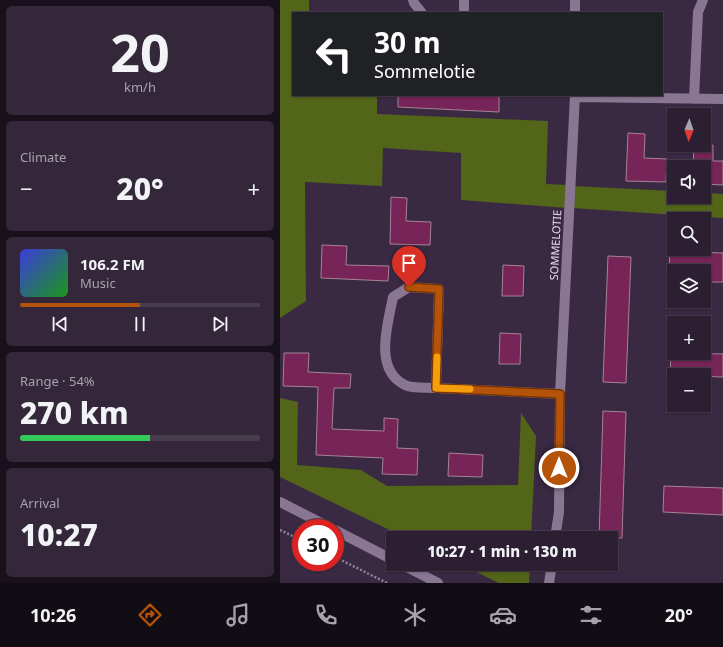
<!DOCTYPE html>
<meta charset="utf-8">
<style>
:root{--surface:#2c1f32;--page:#34273a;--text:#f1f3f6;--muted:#a6a2ac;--line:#483d4d;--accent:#b45309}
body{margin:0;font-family:"Noto Sans",sans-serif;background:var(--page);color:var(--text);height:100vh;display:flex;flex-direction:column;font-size:15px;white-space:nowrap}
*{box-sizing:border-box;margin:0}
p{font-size:13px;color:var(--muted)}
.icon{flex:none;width:22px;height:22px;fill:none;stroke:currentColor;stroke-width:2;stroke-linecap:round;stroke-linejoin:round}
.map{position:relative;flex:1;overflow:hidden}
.sheet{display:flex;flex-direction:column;gap:6px;padding:6px;background:#18111c;width:280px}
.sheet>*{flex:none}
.top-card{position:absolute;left:12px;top:12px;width:371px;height:84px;border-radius:0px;box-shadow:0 1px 3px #0004,0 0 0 1px var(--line);background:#202124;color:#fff;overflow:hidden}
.needle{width:26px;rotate:182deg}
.fabs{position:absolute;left:387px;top:108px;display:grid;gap:8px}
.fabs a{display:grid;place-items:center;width:44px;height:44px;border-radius:0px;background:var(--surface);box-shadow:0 1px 3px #0004,0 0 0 1px var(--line);font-size:20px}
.speed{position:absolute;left:12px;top:519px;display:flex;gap:8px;font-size:20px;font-weight:700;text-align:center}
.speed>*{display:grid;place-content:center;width:52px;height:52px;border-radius:50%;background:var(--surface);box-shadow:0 1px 3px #0004,0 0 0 1px var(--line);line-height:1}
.speed .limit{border:6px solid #d22;background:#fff;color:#111}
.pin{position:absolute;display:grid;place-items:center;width:34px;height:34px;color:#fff;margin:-41px -17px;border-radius:50% 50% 50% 0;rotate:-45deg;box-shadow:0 0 4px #0007}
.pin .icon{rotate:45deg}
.me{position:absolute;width:44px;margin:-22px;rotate:0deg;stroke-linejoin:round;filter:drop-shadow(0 0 3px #0008)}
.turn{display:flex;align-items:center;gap:14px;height:84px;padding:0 16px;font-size:18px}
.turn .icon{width:52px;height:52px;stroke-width:2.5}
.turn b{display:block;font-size:28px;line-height:34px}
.big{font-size:30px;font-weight:800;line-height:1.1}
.sheet .widget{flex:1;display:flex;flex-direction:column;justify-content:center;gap:6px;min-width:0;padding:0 14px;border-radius:6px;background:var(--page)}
.sheet .dial{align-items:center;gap:0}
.dial b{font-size:52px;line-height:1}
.song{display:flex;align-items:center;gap:12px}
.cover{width:48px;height:48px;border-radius:6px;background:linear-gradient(135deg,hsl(240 70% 55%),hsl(120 70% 35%))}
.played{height:4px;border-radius:2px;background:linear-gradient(90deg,var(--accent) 50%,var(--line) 50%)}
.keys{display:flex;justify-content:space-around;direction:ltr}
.heat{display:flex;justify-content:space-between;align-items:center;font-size:22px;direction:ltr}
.charge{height:6px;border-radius:3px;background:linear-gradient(90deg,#34c759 54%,var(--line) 0)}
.trip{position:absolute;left:106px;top:531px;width:232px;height:40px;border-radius:0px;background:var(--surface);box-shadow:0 1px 3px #0004,0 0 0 1px var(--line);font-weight:800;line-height:40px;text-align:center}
.tab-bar{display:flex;height:64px;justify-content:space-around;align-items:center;background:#120c14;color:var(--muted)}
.tab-bar .icon{width:28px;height:28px}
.tab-bar .current{color:var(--accent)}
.tab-bar b{font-size:18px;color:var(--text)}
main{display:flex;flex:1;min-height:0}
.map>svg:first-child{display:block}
.forest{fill:#526518}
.building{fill:#772458;stroke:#a58395}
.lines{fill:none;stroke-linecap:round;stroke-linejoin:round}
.path{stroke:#918398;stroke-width:2.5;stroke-dasharray:2 2;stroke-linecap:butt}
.minor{stroke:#897693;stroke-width:10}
.route-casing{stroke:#753606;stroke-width:10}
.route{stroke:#b45309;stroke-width:7}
.slow{stroke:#f59e0b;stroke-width:7}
.labels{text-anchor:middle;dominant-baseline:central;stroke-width:4;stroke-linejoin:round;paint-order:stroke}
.street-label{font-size:11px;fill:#e7dced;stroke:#3a2942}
</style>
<main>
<section class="sheet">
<div class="widget dial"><b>20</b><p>km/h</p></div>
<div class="widget"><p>Climate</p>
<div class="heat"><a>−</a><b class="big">20°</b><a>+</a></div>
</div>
<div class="widget">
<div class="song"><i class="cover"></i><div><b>106.2 FM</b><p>Music</p></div></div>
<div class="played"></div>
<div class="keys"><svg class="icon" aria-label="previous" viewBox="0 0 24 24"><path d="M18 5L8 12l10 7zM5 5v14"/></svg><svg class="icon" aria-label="pause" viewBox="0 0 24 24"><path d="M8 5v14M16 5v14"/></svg><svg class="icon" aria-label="next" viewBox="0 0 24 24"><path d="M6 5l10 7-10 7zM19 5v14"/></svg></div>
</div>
<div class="widget"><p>Range · 54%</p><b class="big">270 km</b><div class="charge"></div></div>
<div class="widget"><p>Arrival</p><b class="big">10:27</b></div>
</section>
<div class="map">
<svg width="443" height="583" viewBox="0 0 443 583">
<rect width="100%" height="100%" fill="#3a2942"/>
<path class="forest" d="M0,0h29v13h-16v82h84v19l171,7 -2,63 22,1 -1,23 -106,-8v-47l-78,-5 -1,38 -77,-4 1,119 -26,17z
M293,186l101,5v6h30v-4l19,1v24l-151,-10z
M0,398l18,4 -1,63 64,5 26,16 131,-1 3,-72 15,23 -5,102h-125l-126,-61z
M180,564h70l-1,19h-30z"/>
<path class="building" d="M118,95h101v17l-101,-5z
M348,133l17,1 -1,24 23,1 -1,23 -40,-1z
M414,145h19v16h10v24l-19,-1v-17h-11z
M111,197l16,1 -1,23 25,1 -1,23 -40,-1z
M42,245l25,1 -1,19 43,1 -1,15 -67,-3z
M390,251l53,2v29h-19v-11h-35z
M328,256l23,1 -5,126 -23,-1z
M223,265l21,1 -1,30h-21z
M220,333l21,1 -1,30h-21z
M4,353h25l-1,19 43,2 -1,14h-16l-2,41 52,2v-13l14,1 -1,29 21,1 -1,26 -35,-1 1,-16 -67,-3 2,-68 -35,-1z
M391,353l52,1v23l-53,-2z
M323,411l23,1 -4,126h-23z
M169,453l34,2 -1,22 -34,-1z
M384,486l59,2v27l-60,-3z"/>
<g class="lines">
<path class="path" d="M0,530l21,10
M55,557l52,26"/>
<path class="minor" d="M133,0l1,3 8,10
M184,13v-13
M295,13v-13
M295,97l148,2
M414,99l4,-87 5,-12
M156,388c-9,-1 -23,1 -31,-3 -32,-15 -17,-62 -12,-88l16,-10 30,2 -3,99 124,6
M0,502l51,26
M55,530l58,30
M275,538l4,-26 1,-118 15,-299
M121,564l37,19
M269,583l3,-19"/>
</g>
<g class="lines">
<defs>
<path id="route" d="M129,287l30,2 -3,99 124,6 -1,74"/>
</defs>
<use href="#route" class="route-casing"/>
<use href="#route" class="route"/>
<path class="slow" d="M157,357l-1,31 34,1"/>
</g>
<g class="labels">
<g class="street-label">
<text transform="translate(275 245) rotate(-87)">SOMMELOTIE</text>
</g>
</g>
</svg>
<div class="fabs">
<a><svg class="needle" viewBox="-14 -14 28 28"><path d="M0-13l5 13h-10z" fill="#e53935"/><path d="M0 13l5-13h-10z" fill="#a6a2ac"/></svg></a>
<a><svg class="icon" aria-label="sound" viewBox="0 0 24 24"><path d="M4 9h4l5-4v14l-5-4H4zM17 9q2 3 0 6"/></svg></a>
<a><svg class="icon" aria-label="search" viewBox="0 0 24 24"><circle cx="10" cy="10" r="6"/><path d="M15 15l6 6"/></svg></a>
<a><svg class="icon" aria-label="layers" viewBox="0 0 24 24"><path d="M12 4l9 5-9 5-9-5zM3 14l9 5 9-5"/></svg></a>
<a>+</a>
<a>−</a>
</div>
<div class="speed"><div class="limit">30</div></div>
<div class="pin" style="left:129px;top:287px;background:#d93025"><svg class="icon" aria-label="arrive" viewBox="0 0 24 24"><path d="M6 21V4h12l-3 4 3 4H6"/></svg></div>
<svg class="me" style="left:279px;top:468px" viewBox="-20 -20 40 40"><circle r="17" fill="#b45309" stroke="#fff" stroke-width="3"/><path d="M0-11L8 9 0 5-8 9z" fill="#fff"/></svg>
<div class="trip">10:27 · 1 min · 130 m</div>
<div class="top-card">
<div class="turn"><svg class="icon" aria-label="left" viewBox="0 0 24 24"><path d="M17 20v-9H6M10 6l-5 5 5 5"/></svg><div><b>30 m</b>Sommelotie</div></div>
</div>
</div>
</main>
<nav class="tab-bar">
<b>10:26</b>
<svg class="icon current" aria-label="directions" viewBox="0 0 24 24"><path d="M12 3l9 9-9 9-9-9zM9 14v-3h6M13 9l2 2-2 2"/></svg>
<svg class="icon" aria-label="music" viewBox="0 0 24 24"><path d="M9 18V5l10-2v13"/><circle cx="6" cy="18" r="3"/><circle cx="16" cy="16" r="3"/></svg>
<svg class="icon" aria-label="phone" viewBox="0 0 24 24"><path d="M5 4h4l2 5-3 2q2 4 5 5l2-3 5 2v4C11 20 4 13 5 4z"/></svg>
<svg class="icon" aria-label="climate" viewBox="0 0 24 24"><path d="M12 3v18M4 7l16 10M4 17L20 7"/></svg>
<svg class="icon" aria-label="car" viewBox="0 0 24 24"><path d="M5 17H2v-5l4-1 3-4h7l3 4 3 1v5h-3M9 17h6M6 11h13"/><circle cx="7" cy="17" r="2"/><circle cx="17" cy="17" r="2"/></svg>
<svg class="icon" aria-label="filters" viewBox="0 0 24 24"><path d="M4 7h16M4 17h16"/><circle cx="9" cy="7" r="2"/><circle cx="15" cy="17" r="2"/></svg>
<b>20°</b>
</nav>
